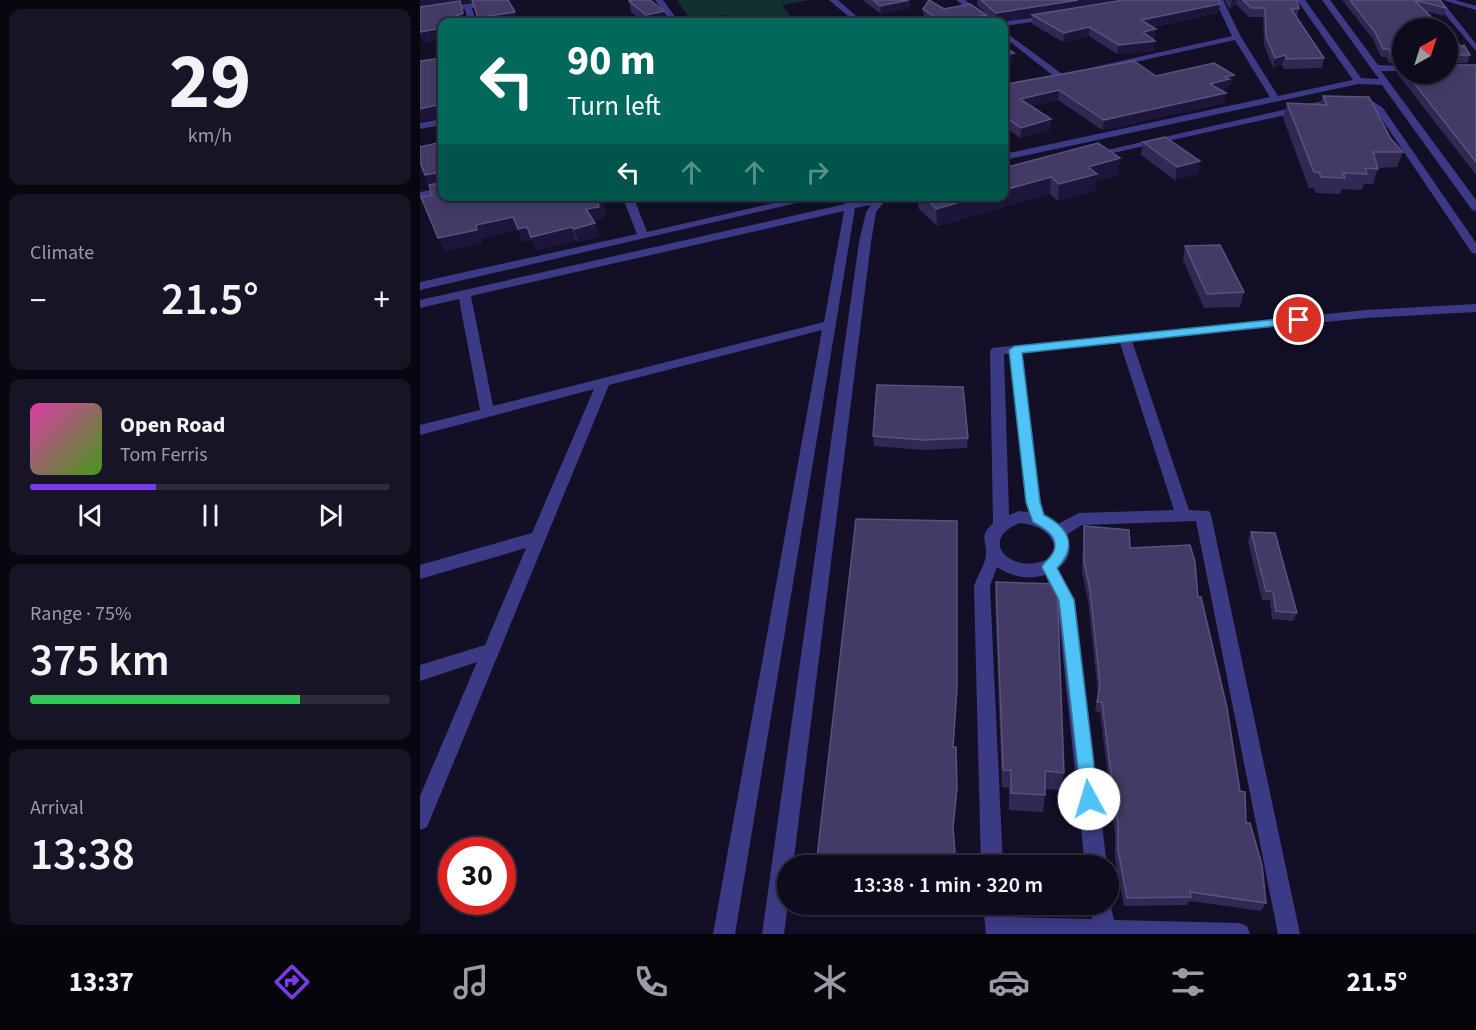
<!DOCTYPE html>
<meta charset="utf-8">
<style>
:root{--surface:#0e0b1c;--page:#171425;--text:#f1f3f6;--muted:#9b9ba3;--line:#2e2b3b;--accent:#7c3aed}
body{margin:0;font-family:"Source Sans 3",sans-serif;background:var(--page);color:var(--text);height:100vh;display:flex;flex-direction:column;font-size:22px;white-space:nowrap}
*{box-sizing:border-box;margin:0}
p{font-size:20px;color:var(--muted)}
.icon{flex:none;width:33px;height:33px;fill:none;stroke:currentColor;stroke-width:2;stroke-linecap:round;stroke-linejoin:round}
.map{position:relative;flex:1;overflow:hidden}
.drawer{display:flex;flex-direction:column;gap:9px;padding:9px;background:#08060f;width:420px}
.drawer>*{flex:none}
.guide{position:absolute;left:18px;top:18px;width:570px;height:183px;border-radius:12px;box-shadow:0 3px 9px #0003,0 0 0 2px var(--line);background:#00695c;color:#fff;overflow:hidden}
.needle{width:39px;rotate:39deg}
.buttons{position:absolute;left:972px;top:18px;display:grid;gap:12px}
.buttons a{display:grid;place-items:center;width:66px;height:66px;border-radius:50%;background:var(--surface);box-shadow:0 3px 9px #0003,0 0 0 2px var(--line);font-size:30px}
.speed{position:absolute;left:18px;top:837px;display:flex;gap:12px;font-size:30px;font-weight:700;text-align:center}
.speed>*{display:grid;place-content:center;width:78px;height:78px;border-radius:50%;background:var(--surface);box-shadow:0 3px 9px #0003,0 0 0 2px var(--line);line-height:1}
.speed .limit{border:9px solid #d22;background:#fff;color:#111}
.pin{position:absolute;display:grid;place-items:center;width:51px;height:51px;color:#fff;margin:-26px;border:3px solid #fff;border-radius:50%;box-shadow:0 2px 6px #0007}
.me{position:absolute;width:66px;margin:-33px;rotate:354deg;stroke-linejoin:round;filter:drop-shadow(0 0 4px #0008)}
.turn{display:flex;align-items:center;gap:21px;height:126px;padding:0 30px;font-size:27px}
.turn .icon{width:78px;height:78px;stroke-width:2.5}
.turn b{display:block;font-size:42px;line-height:51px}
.lanes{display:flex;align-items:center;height:57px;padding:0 30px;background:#0003;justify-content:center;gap:30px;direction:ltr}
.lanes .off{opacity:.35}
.big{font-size:45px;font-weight:600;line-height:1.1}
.drawer .widget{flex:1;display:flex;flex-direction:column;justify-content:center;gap:9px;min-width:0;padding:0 21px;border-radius:12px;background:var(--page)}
.drawer .dial{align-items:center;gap:0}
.dial b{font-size:78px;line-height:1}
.song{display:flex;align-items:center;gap:18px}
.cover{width:72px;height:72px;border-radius:9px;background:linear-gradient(135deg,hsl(320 70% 55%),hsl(100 70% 35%))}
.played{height:6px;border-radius:3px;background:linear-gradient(90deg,var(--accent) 35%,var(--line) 35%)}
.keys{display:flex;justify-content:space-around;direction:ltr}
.heat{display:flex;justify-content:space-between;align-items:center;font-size:33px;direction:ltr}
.charge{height:9px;border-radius:4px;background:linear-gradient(90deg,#34c759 75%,var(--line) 0)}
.trip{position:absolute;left:357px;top:855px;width:342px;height:60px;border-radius:30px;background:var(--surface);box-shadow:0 3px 9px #0003,0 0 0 2px var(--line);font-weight:600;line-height:60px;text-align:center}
.tabs{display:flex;height:96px;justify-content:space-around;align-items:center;background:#06040b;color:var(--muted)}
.tabs .icon{width:42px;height:42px}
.tabs .active{color:var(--accent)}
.tabs b{font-size:27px;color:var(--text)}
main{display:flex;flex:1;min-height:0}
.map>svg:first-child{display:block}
.green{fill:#12302f}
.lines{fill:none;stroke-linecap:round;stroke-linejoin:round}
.street{fill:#3d3a85;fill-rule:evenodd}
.wall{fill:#312854}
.shaded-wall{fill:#1d163a}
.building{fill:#433a66;stroke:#5a527e;stroke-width:1.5}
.route{fill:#4fc3f7;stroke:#337fa1;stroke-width:1.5}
</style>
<main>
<section class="drawer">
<div class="widget dial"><b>29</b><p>km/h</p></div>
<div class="widget"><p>Climate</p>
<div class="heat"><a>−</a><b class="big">21.5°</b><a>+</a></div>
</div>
<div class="widget">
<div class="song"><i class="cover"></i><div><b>Open Road</b><p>Tom Ferris</p></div></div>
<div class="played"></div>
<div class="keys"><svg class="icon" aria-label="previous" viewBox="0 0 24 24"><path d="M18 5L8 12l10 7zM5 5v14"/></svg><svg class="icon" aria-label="pause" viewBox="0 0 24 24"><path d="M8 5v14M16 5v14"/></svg><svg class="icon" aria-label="next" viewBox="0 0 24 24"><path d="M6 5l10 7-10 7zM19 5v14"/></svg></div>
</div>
<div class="widget"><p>Range · 75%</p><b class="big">375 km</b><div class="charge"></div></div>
<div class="widget"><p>Arrival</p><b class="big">13:38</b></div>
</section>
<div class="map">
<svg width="1056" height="934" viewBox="0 0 1056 934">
<rect width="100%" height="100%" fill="#130f26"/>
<path class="green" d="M257,0h133l-28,5 13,17h-61l-6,-7 -37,5z"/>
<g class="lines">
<path class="street" d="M73,0h19l-40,8 4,14h-8l-3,-13 -45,6v-4z
M235,0h8l16,22h-8z
M409,0h9l25,22h-8z
M536,0h9l29,22h-8z
M795,0h8l18,37 37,59 75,-16 -56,-80h8l56,78 18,1 -57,-79h8l48,65 24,1v5h-21l95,129v11l-4,-1 -90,-125 -24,-1 -354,76v-6l266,-57 -35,-57 -168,37 -4,-3 169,-38z
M1013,0h8l35,44v7z
M1023,0h12l21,6v4z
M631,15h3v4l-50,7v-4h-3z
M584,31l58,43v4h-6l-52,-41z
M938,99l16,3 9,6 93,135v11l-4,-1 -95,-141 -9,-6 -10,-1 -40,3 -228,50 -5,-3 233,-53z
M22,119v6l-22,4v-6z
M22,188v6l-22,4v-6z
M202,196h11l14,36 158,-36h22l-407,94v-8l217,-48z
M427,196h10l-1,6 33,-6 -13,16 -5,30 -78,624h-5v38l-4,30h-22l97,-692 7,-30 5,-7 -16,3 -120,726h-22l109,-604 -213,55 -182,442 -7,3v-34l57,-134 -57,19v-16l65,-20 41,-97 -106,31v-14l112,-32 62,-144 -174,46v-10l60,-15 -21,-111 -39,9v-8l425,-96zM424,211l-20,111 -331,84 -22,-110z
M1056,304v8l-110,6 -234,23 57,169 20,1 2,4 89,419h-22l-82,-413 -114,4 -16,10c7,14 4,24 -8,34l17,31 32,266h-22l-28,-266 -12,-25c-17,5 -33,2 -48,-8l-7,19 13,280h-22l-7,-280c3,-9 12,-23 12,-32 1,-14 -8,-16 7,-31l-3,-172 2,-3 374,-38zM700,343l54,167 -95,3 -21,11 -13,-7 -4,-15 -19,-149zM584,354h5l19,158 -9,-1 -10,4zM600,523c16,2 30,7 35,24l-7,12c-36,17 -72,-19 -28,-36z
M688,896l6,24 125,3 8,3 3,8h-264l-3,-30h22l1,13 86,2 -2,-15h18z"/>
</g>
<path class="wall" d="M442,0h47l1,8 -29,6z
M557,0h242l-1,13 -66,14 3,11 -3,1 2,12 -37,3 -28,-18 -26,6 -31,-18v-8l-36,6 -19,-17z
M804,0h73l2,8 -2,9 27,41 -2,10 -38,1 -2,-4 -9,3 -9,-23 -1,-28h-14l-13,-13 -6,5z
M922,0h98l6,8 -2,8 -19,-5 -23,17v36l-13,-1 -3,-6h-5l-8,-18z
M209,1l35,10 2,11h-22l-13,-10z
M503,9h21l42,13h-56l-6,-4z
M1028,33l22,22 -3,8h-18v2h27v110l-79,-102 3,-8h2v9h46z
M814,75l-2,9 -4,1 -1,4 -6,1 5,3 -2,10 -122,27 -44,-30 -27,6 20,23 -31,9 -16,-12v-44l3,2 149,-8z
M903,96l68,43 12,13 -6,15 -19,1 -5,16h-9l-2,6 -20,-1 -2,5 -24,-1 -2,-5h-5l-26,-70 4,-15 33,2z
M22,142v54l165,17 -5,2 1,4 -9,2 5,15 -21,6 -2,-2 -40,10 -4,-10 -10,2 -4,-12 -37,8 1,5 -38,8 -12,-56 -3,-10 -4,-12z
M723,142l57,19 -3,13 -22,6 -34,-25z
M678,143l22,15 -2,17 -22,6 -1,10 -37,10 -8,-7 -113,32 -19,-18v-12h86z
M765,246l59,46 -4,15 -36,1 -21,-48z
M453,436l95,2 -1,10 -43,2 -50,-4z
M664,526l46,22 68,49 42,194 6,32 20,80 -5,8 -72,-10 -2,4 -63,1 -9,-47v-27l-7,-34 2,-5 -10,-81 -5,-1 3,-17 -10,-93 -6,-29 1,-36z
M831,532l46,81 -4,8 -21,-2 -2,-19h-8l-14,-59z
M576,582l68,191 -3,17 -16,-1v6l-2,17 -34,-2v-22l-7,-1 -7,-186z
M447,904h43l-25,2z"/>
<path class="shaded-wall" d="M0,0h63l-22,4 5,18h-23l-23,-12z
M489,0l1,8 -29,6 -1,-8z
M658,0h52l-98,15v1l-36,6v-9z
M812,0h5l-1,4 -6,5z
M800,4l-2,9 -79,16 2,-9z
M244,11l2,11h-18l-2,-7z
M95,12l3,10h-39l-1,-4z
M567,15l-1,7h-15v-4z
M669,27v9l-26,6 1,-9z
M22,28v12l-19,3 -3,-8v-3z
M736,29l-1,9 -14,3 2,-9z
M735,41l-1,10 -37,3 2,-9z
M594,53l-1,9 -9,2v-9z
M865,55l-3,10 -9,3 2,-10z
M814,75l-2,9 -4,1 -1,4 -19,4 2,-9 15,-7z
M639,90l-1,10 -38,9v-10z
M806,93l-2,10 -122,27 2,-10z
M22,104v13l-22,5v-13z
M631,119v10l-31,9 1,-10z
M700,158l-2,17 -22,6 -1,10 -37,10 1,-17 29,-17z
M0,161l5,12 -5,1z
M780,161l-3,13 -22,6 2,-13z
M16,173l6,13 -11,2 -6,-13z
M631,177l-1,17 -113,32 -1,-17 45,-13h23v-6z
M184,201l3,12 -5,2 1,4 -13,3 -4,-13 12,-7z
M93,217l5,13 -37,8 1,5 -38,8 -6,-13 38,-13z
M175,223l4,13 -21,6 -4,-13z
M107,227l5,13 -10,2 -4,-13z
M152,227l4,13 -40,10 -5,-13z
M537,788v9l-4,40v-10z"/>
<path class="building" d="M52,0h36l7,12 -37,6z
M212,0h18l14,11 -18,4 -17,-14z
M453,0h36l-29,6z
M509,0l15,9 26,-5 17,11 -16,3 6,4h-37h2l-19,-13z
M561,0h97l-82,13z
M704,0h95l1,4 -79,16 15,9 -13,3 12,9 -36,4 -30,-18 -25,6 -32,-18z
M823,0h54l2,8 -8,1 33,49 -37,1 -2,-4 -10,3 -9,-22 -1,-28h-14z
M930,0h90l6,8 -32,-8 29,28h-41v28l-11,-1 -2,-6h-6l-8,-17z
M40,1l3,12 -21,9v6l-22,4v-25z
M1028,33l14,14 2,-2 6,10h-21v10h27v97l-69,-88h41z
M584,47l10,6 -10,2z
M22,58v46l-22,5v-48z
M714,61l22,15 58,-13 20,12 -9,2 4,2 -19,5 16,9 -122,27 -45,-30 -39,9 31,20 -30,9 -17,-12v-34l3,2z
M903,96l46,1 22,42 12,13h-30l5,17 -13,-1 2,6 -24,-1 2,5 -24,-1 -2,-5h-5l-27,-69 40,2z
M745,137l35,24 -23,6 -34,-25z
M22,142v54h160l2,5 -6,1 1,5 -13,2 9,14 -21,6 -2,-2 -41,10 -4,-10 -9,2 -5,-12 -37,8 1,5 -39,8 -17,-41 11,-2 -3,-10 10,-2v-7l-3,-3 -11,2 -5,-14v-14z
M678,143l22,15 -32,9 9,7 -38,10 -8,-7 -47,13v-22z
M504,196h57l-45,13z
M800,245l24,47 -37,2 -22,-48z
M457,385l86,2 5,51 -44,2 -51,-4z
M436,519l101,2v167l-4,59h3l1,41 -4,39 3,39h-140z
M664,526l45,4 1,18 60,-3 5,17 3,35h3l26,111 13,83 5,1 1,31h4l12,42 4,38 -76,-11 1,5 -64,1 -9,-48v-27l-7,-34h2l-11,-87h-5l3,-18 -10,-94 -6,-28z
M831,532l24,1 22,80 -21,-2 -3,-19 -7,-1z
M576,582l61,2 7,189 -19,-2v24l-34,-2v-23h-8z"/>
<path class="route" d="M879,317l4,1v5l-281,30 18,149 4,13c25,13 34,31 13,53l17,32 24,199 -3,6 -6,3 -7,-3 -23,-205 -17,-33c3,-6 10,-10 12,-16 5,-15 -10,-23 -21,-29l-7,-20 -17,-152 6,-4z"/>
</svg>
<div class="buttons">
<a><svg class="needle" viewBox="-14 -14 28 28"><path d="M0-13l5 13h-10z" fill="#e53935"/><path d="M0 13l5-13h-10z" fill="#9b9ba3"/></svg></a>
</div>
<div class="speed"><div class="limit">30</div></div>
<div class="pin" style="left:879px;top:320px;background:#d93025"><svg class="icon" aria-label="arrive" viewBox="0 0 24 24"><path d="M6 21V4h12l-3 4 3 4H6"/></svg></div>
<svg class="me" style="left:669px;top:799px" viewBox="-20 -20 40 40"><circle r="19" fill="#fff"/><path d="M0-13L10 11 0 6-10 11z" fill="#4fc3f7"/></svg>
<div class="trip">13:38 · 1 min · 320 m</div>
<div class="guide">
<div class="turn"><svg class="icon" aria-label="left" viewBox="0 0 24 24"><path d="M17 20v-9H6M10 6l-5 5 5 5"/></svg><div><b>90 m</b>Turn left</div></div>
<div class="lanes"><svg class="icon" aria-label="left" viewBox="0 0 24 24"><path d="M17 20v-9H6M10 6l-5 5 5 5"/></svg><svg class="icon off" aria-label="ahead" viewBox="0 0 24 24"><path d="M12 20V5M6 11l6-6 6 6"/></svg><svg class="icon off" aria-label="ahead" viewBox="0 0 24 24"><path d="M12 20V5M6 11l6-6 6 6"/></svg><svg class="icon off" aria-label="right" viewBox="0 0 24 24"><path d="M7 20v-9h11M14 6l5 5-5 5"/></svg></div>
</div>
</div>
</main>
<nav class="tabs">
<b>13:37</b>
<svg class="icon active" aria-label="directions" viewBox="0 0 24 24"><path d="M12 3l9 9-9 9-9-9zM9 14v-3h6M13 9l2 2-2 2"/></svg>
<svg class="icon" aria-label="music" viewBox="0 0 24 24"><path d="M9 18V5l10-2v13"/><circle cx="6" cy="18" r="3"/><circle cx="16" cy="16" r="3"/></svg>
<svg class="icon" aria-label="phone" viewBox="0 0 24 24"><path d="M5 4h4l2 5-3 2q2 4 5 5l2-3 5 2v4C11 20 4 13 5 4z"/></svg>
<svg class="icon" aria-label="climate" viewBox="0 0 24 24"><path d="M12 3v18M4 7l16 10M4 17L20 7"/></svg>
<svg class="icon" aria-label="car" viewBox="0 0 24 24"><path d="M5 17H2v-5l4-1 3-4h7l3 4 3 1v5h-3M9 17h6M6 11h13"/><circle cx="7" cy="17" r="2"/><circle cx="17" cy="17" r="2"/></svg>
<svg class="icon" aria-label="filters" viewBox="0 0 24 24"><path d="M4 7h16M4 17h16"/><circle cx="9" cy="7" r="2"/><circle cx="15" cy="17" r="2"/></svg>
<b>21.5°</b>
</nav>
